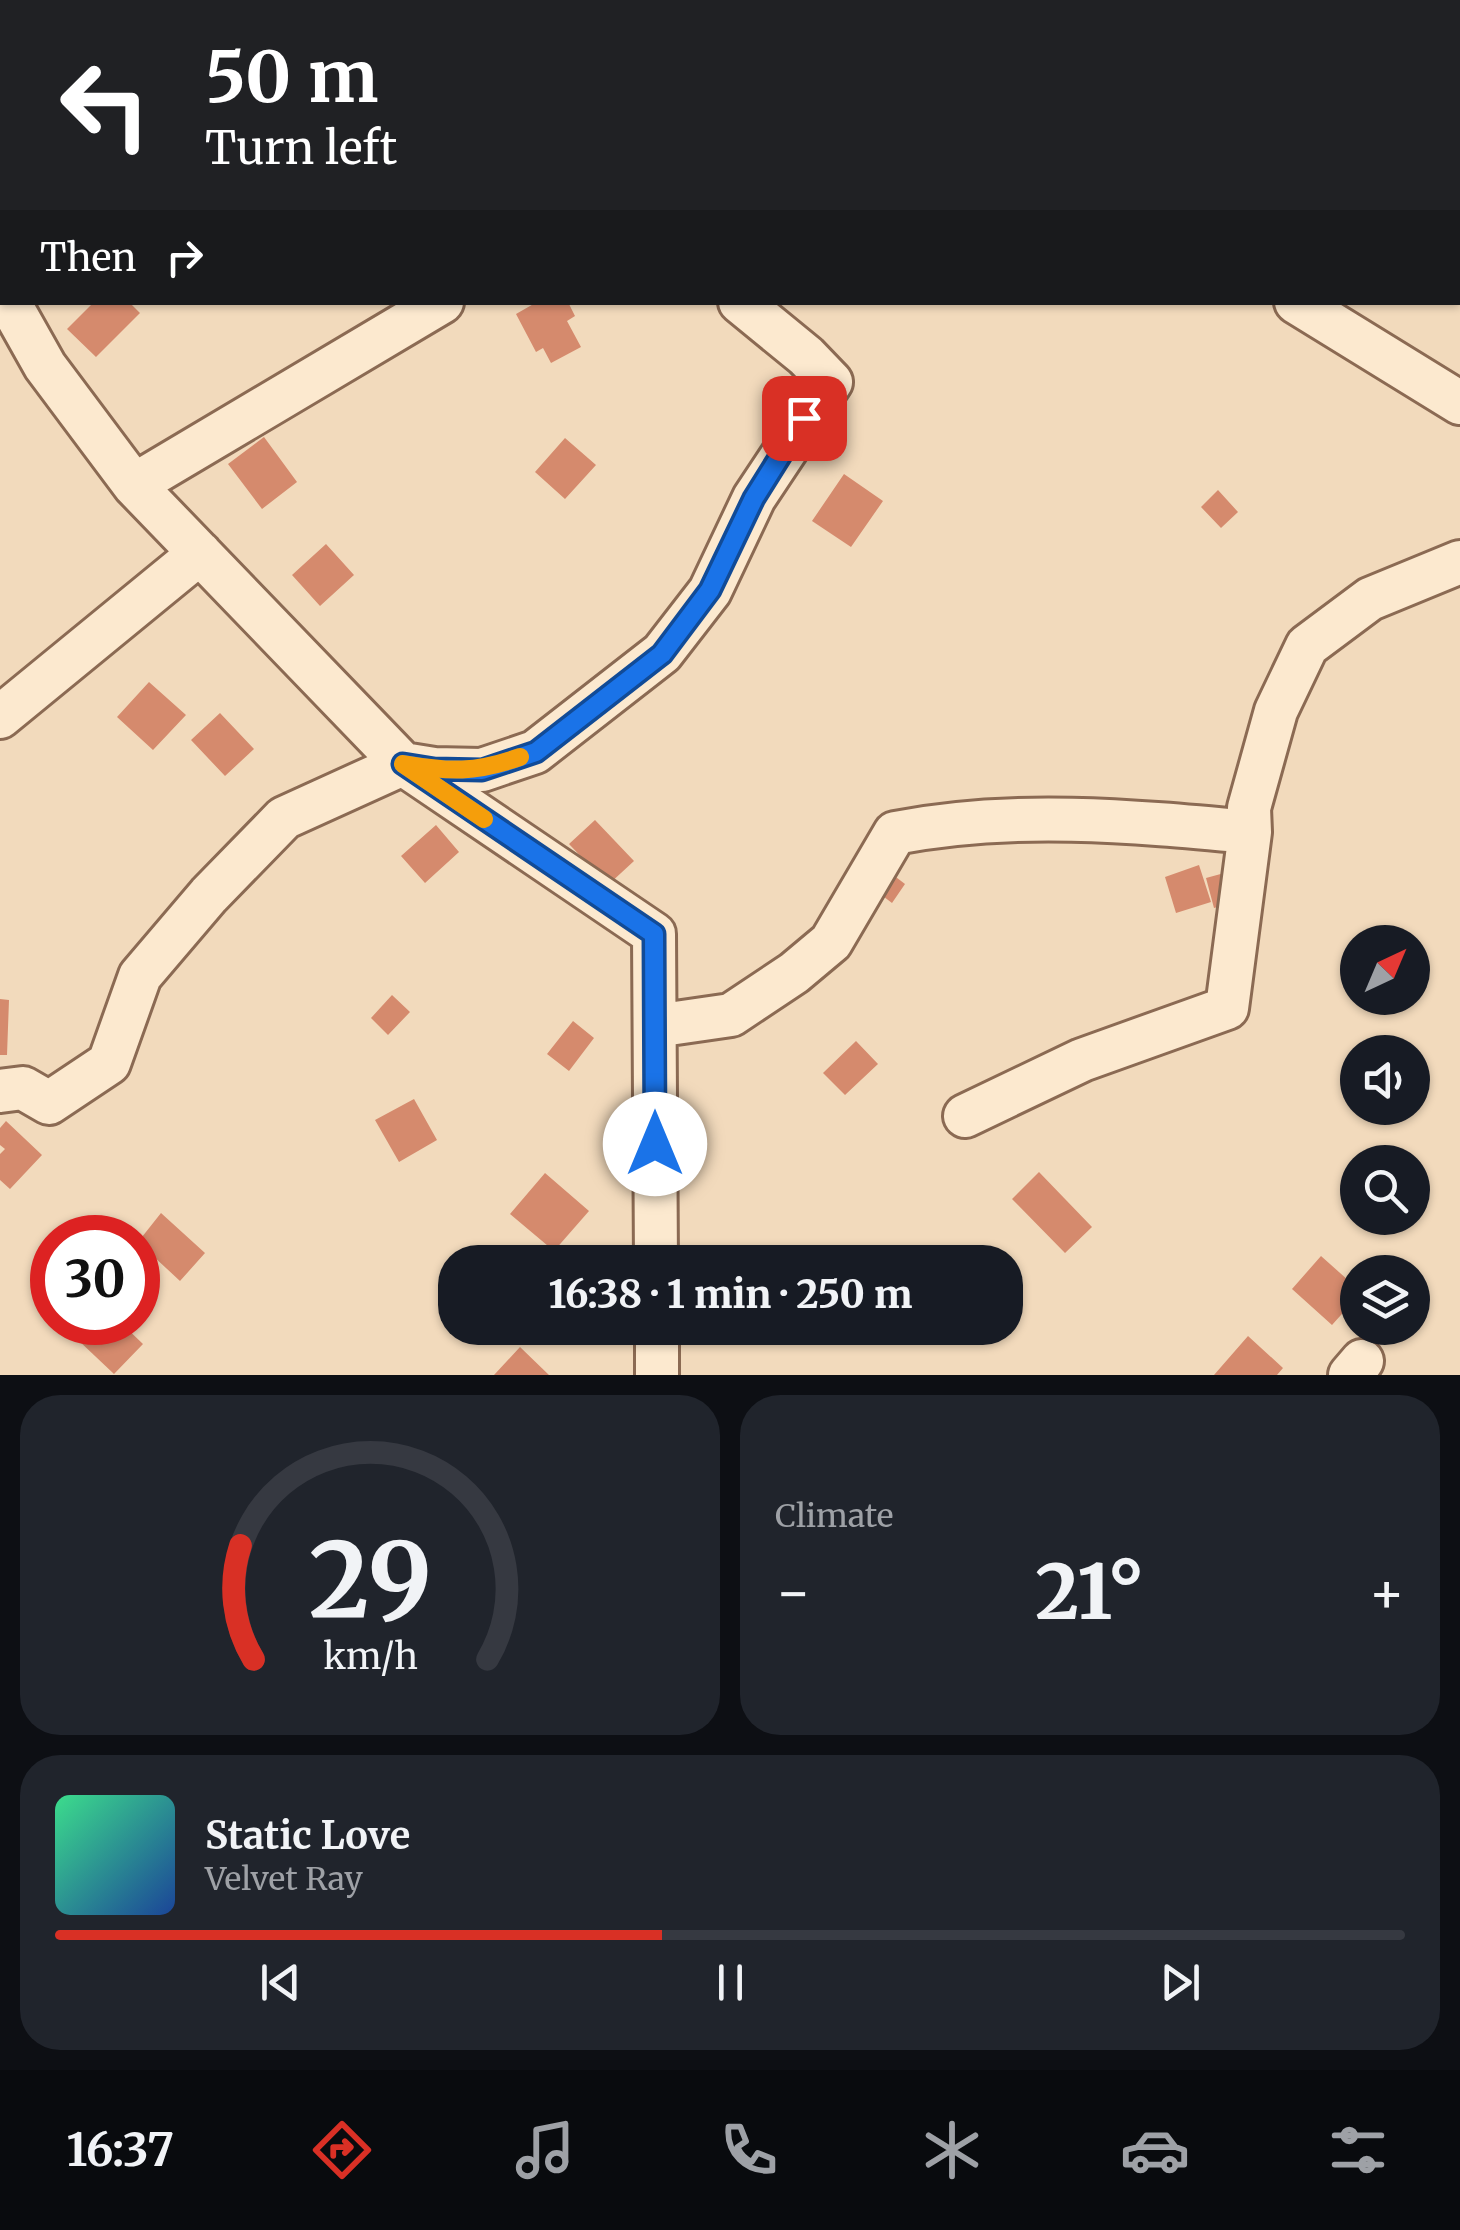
<!DOCTYPE html>
<meta charset="utf-8">
<style>
:root{--surface:#171b24;--page:#20242c;--text:#f1f3f6;--muted:#9ea1a6;--line:#363941;--accent:#d93025}
body{margin:0;font-family:Merriweather,serif;background:var(--page);color:var(--text);height:100vh;display:flex;flex-direction:column;font-size:38px;white-space:nowrap}
*{box-sizing:border-box;margin:0}
p{font-size:32px;color:var(--muted)}
.icon{flex:none;width:55px;height:55px;fill:none;stroke:currentColor;stroke-width:2;stroke-linecap:round;stroke-linejoin:round}
.map{position:relative;height:1375px;overflow:hidden}
.side{display:flex;flex-direction:column;gap:20px;padding:20px;background:#0d0f14;flex:1}
.side>*{flex:none}
.hud{position:absolute;left:0px;top:0px;width:1460px;height:305px;box-shadow:0 2px 8px #0004;background:#202124;color:#fff;overflow:hidden}
.needle{width:65px;rotate:44deg}
.tools{position:absolute;left:1340px;top:925px;display:grid;gap:20px}
.tools a{display:grid;place-items:center;width:90px;height:90px;border-radius:50%;background:var(--surface);box-shadow:0 2px 8px #0004;font-size:50px}
.speed{position:absolute;left:30px;top:1215px;display:flex;gap:20px;font-size:50px;font-weight:700;text-align:center}
.speed>*{display:grid;place-content:center;width:130px;height:130px;border-radius:50%;background:var(--surface);box-shadow:0 2px 8px #0004;line-height:1}
.speed .limit{border:15px solid #d22;background:#fff;color:#111}
.pin{position:absolute;display:grid;place-items:center;width:85px;height:85px;color:#fff;margin:-42px;border-radius:20px;box-shadow:0 5px 15px #0006}
.me{position:absolute;width:110px;margin:-55px;rotate:0deg;stroke-linejoin:round;filter:drop-shadow(0 0 8px #0008)}
.turn{display:flex;align-items:center;gap:35px;height:210px;padding:0 40px;font-size:45px}
.turn .icon{width:130px;height:130px;stroke-width:2.5}
.turn b{display:block;font-size:70px;line-height:85px}
.then{display:flex;align-items:center;height:95px;padding:0 40px;background:#0003;gap:20px;font-size:38px}
.big{font-size:75px;font-weight:800;line-height:1.1}
.side .card{flex:1;display:flex;flex-direction:column;justify-content:center;gap:15px;min-width:0;padding:0 35px;border-radius:40px;background:var(--page)}
.side .dial{align-items:center;gap:0}
.dial svg{height:260px;overflow:visible;fill:none;stroke:var(--line);stroke-width:7;stroke-linecap:round;text-anchor:middle}
.dial text{fill:var(--text);stroke:none}
.song{display:flex;align-items:center;gap:30px}
.cover{width:120px;height:120px;border-radius:15px;background:linear-gradient(135deg,hsl(150 70% 55%),hsl(220 70% 35%))}
.played{height:10px;border-radius:5px;background:linear-gradient(90deg,var(--accent) 45%,var(--line) 45%)}
.keys{display:flex;justify-content:space-around;direction:ltr}
.heat{display:flex;justify-content:space-between;align-items:center;font-size:55px;direction:ltr}
.side .tiles{flex:1;display:grid;gap:20px;grid-template-columns:1fr 1fr}
.card:last-child{grid-column:span 2}
.trip{position:absolute;left:438px;top:1245px;width:585px;height:100px;border-radius:40px;background:var(--surface);box-shadow:0 2px 8px #0004;font-weight:800;line-height:100px;text-align:center}
.tabs{display:flex;height:160px;justify-content:space-around;align-items:center;background:#090b0e;color:var(--muted)}
.tabs .icon{width:70px;height:70px}
.tabs .on{color:var(--accent)}
.tabs b{font-size:45px;color:var(--text)}
.map>svg:first-child{display:block}
.building{fill:#d58a6d}
.lines{fill:none;stroke-linecap:round;stroke-linejoin:round}
.minor-casing{stroke:#8b6a53;stroke-width:48}
.minor{stroke:#fce9cf;stroke-width:42}
.route-casing{stroke:#114b97;stroke-width:25}
.route{stroke:#1a73e8;stroke-width:18}
.slow{stroke:#f59e0b;stroke-width:18}
</style>
<div class="map">
<svg width="1460" height="1375" viewBox="0 0 1460 1375">
<rect width="100%" height="100%" fill="#f2dabc"/>
<path class="building" d="M94,302h35l11,11 -44,44 -29,-28z
M537,302h31l7,14 -8,5 14,26 -30,16 -8,-15 -7,4 -20,-38z
M264,437l33,45 -35,27 -34,-45z
M565,438l31,27 -31,34 -30,-27z
M844,474l39,27 -32,46 -39,-26z
M1218,490l20,22 -17,16 -20,-21z
M326,544l28,31 -34,31 -28,-31z
M149,682l37,33 -33,35 -36,-33z
M220,713l34,36 -29,27 -34,-36z
M595,820l39,41 -26,24 -39,-41z
M436,825l23,27 -34,31 -24,-27z
M1199,865l12,37 -35,11 -11,-36z
M884,868l21,16 -13,19 -21,-16z
M1228,872l9,30 -23,6 -8,-30z
M392,995l18,17 -22,23 -17,-17z
M0,999l9,1 -2,55h-7z
M573,1021l21,17 -25,33 -22,-17z
M856,1041l22,23 -33,31 -22,-22z
M414,1099l23,41 -38,22 -24,-42z
M6,1121l36,34 -32,34 -10,-9v-26l5,-5 -5,-4v-17z
M1039,1172l53,55 -27,26 -53,-54z
M545,1173l44,38 -35,40 -44,-37z
M161,1213l44,40 -25,28 -42,-39z
M1321,1256l37,33v7l-26,29 -40,-36z
M59,1322h61l23,22 -29,30z
M1248,1336l35,32 -6,7h-63z
M520,1347l29,28h-55z"/>
<g class="lines">
<defs>
<path id="minor" d="M1049,0l2,2
M374,2l4,-2
M851,2l1,-2
M1458,27l2,-3
M0,117h2
M9,302l36,64 89,119 269,279 251,170 2,328
M1296,302l164,101
M134,485l308,-183
M0,717l200,-164
M655,1026l76,-11 63,-42 37,-31 64,-109c117,-23 236,-12 355,-1l-1,-24 27,-97 31,-65 63,-47 90,-37
M0,1091l23,-3 26,15 60,-40 31,-87 69,-81 75,-77 119,-54 31,5 48,1 53,-18 127,-99 48,-62 44,-93 77,-116 -25,-26 -66,-54
M965,1116l117,-56 145,-52 23,-176
M657,1328v47
M1350,1375l12,-14"/>
</defs>
<use href="#minor" class="minor-casing"/>
<use href="#minor" class="minor"/>
</g>
<g class="lines">
<defs>
<path id="route" d="M655,1144l-1,-210 -251,-170 31,5 48,1 54,-18 126,-98 48,-64 44,-92 50,-80"/>
</defs>
<use href="#route" class="route-casing"/>
<use href="#route" class="route"/>
<path class="slow" d="M484,819l-81,-55c47,8 72,9 117,-7"/>
</g>
</svg>
<div class="tools">
<a><svg class="needle" viewBox="-14 -14 28 28"><path d="M0-13l5 13h-10z" fill="#e53935"/><path d="M0 13l5-13h-10z" fill="#9ea1a6"/></svg></a>
<a><svg class="icon" aria-label="sound" viewBox="0 0 24 24"><path d="M4 9h4l5-4v14l-5-4H4zM17 9q2 3 0 6"/></svg></a>
<a><svg class="icon" aria-label="search" viewBox="0 0 24 24"><circle cx="10" cy="10" r="6"/><path d="M15 15l6 6"/></svg></a>
<a><svg class="icon" aria-label="layers" viewBox="0 0 24 24"><path d="M12 4l9 5-9 5-9-5zM3 14l9 5 9-5"/></svg></a>
</div>
<div class="speed"><div class="limit">30</div></div>
<div class="pin" style="left:804px;top:418px;background:#d93025"><svg class="icon" aria-label="arrive" viewBox="0 0 24 24"><path d="M6 21V4h12l-3 4 3 4H6"/></svg></div>
<svg class="me" style="left:655px;top:1144px" viewBox="-20 -20 40 40"><circle r="19" fill="#fff"/><path d="M0-13L10 11 0 6-10 11z" fill="#1a73e8"/></svg>
<div class="trip">16:38 · 1 min · 250 m</div>
<div class="hud">
<div class="turn"><svg class="icon" aria-label="left" viewBox="0 0 24 24"><path d="M17 20v-9H6M10 6l-5 5 5 5"/></svg><div><b>50 m</b>Turn left</div></div>
<div class="then">Then<svg class="icon" aria-label="right" viewBox="0 0 24 24"><path d="M7 20v-9h11M14 6l5 5-5 5"/></svg></div>
</div>
</div>
<section class="side">
<div class="tiles">
<div class="card dial"><svg viewBox="0 0 100 80">
<path d="M14 69A42 42 0 1 1 86 69"/>
<path d="M14 69A42 42 0 0 1 10 34" stroke="#d93025"/>
<text x="50" y="56" font-size="32" font-weight="700">29</text>
<text x="50" y="72" font-size="11">km/h</text>
</svg></div>
<div class="card"><p>Climate</p>
<div class="heat"><a>−</a><b class="big">21°</b><a>+</a></div>
</div>
<div class="card">
<div class="song"><i class="cover"></i><div><b>Static Love</b><p>Velvet Ray</p></div></div>
<div class="played"></div>
<div class="keys"><svg class="icon" aria-label="previous" viewBox="0 0 24 24"><path d="M18 5L8 12l10 7zM5 5v14"/></svg><svg class="icon" aria-label="pause" viewBox="0 0 24 24"><path d="M8 5v14M16 5v14"/></svg><svg class="icon" aria-label="next" viewBox="0 0 24 24"><path d="M6 5l10 7-10 7zM19 5v14"/></svg></div>
</div>
</div>
</section>
<nav class="tabs">
<b>16:37</b>
<svg class="icon on" aria-label="directions" viewBox="0 0 24 24"><path d="M12 3l9 9-9 9-9-9zM9 14v-3h6M13 9l2 2-2 2"/></svg>
<svg class="icon" aria-label="music" viewBox="0 0 24 24"><path d="M9 18V5l10-2v13"/><circle cx="6" cy="18" r="3"/><circle cx="16" cy="16" r="3"/></svg>
<svg class="icon" aria-label="phone" viewBox="0 0 24 24"><path d="M5 4h4l2 5-3 2q2 4 5 5l2-3 5 2v4C11 20 4 13 5 4z"/></svg>
<svg class="icon" aria-label="climate" viewBox="0 0 24 24"><path d="M12 3v18M4 7l16 10M4 17L20 7"/></svg>
<svg class="icon" aria-label="car" viewBox="0 0 24 24"><path d="M5 17H2v-5l4-1 3-4h7l3 4 3 1v5h-3M9 17h6M6 11h13"/><circle cx="7" cy="17" r="2"/><circle cx="17" cy="17" r="2"/></svg>
<svg class="icon" aria-label="filters" viewBox="0 0 24 24"><path d="M4 7h16M4 17h16"/><circle cx="9" cy="7" r="2"/><circle cx="15" cy="17" r="2"/></svg>
</nav>
